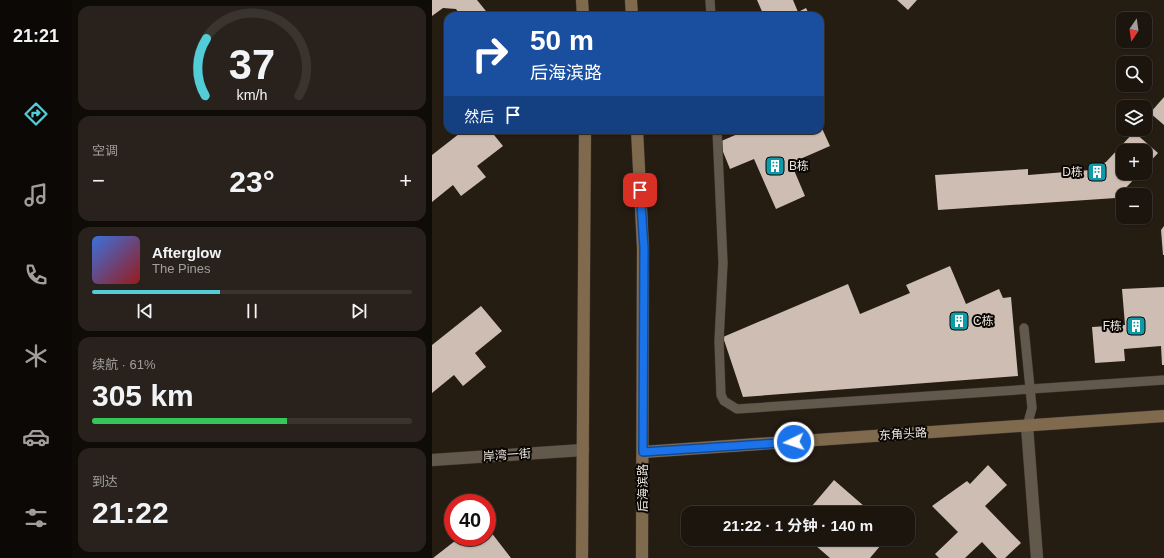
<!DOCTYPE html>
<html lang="zh">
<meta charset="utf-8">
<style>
:root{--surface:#1c150e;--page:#29221c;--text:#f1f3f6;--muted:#a09f9e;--line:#3a342e;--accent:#52ccd6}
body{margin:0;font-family:Arial,"Noto Sans SC",sans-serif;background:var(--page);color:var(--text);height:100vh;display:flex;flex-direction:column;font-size:15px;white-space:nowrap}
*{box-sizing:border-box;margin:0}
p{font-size:13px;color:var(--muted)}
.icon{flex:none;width:22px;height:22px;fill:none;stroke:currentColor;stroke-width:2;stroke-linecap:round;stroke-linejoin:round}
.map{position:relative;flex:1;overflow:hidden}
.sheet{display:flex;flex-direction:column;gap:6px;padding:6px;background:#0f0c08;width:360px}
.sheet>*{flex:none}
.guide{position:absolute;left:12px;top:12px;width:380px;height:122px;border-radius:12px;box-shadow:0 1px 3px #0004,0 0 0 1px var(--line);background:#1a4fa0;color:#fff;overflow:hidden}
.needle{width:26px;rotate:193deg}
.buttons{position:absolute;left:684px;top:12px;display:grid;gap:8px}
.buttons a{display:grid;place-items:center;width:36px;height:36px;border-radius:8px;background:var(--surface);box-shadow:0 1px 3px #0004,0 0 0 1px var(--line);font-size:20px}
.speed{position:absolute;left:12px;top:494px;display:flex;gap:8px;font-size:20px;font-weight:700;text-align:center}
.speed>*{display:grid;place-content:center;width:52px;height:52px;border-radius:50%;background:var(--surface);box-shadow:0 1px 3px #0004,0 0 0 1px var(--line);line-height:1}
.speed .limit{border:6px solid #d22;background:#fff;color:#111}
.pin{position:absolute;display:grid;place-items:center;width:34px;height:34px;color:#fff;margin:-17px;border-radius:8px;box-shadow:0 2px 6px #0006}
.me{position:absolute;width:44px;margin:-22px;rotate:266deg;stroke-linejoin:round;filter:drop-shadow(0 0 3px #0008)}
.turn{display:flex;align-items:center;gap:14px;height:84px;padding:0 20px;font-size:18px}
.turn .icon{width:52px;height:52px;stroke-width:2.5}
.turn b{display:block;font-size:28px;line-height:34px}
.then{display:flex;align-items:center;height:38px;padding:0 20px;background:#0003;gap:8px;font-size:15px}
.big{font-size:30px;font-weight:700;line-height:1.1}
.sheet .widget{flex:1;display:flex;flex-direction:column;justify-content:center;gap:6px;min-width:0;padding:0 14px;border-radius:12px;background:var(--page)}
.sheet .dial{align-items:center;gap:0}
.dial svg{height:104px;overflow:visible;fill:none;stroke:var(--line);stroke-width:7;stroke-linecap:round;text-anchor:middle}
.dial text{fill:var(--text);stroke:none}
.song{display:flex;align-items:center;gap:12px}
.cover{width:48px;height:48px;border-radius:6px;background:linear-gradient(135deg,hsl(220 70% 55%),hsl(0 70% 35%))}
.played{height:4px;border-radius:2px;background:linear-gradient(90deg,var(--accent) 40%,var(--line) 40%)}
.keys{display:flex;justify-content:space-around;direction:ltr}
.heat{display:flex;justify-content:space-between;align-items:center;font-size:22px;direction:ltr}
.charge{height:6px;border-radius:3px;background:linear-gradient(90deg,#34c759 61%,var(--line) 0)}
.trip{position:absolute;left:249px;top:506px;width:234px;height:40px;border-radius:12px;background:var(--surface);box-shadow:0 1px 3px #0004,0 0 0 1px var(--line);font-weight:700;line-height:40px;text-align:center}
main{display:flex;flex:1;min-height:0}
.menu{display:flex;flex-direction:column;width:72px;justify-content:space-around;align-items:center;background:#0b0806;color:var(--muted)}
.menu .icon{width:28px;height:28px}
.menu .active{color:var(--accent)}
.menu b{font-size:18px;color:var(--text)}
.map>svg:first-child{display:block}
.building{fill:#cdbdb3}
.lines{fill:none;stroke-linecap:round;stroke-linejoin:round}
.lane-casing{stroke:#3f3732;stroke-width:10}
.street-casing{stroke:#3f3732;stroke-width:13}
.secondary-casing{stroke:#3f3732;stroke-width:13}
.lane{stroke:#62584c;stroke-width:9}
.street{stroke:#62584c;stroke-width:12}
.secondary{stroke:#806a4e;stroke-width:12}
.route-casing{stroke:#114b97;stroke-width:10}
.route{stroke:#1a73e8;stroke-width:7}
.labels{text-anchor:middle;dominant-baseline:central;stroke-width:4;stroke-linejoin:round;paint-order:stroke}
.poi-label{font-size:12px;fill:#ece6df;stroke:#0b0704;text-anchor:start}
.street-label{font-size:12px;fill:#ece6df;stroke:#0b0704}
</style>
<main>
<nav class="menu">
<b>21:21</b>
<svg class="icon active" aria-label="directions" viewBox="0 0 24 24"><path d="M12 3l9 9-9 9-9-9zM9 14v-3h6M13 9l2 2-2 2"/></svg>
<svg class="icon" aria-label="music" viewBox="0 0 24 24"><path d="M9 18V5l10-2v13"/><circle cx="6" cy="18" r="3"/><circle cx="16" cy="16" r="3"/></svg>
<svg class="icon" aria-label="phone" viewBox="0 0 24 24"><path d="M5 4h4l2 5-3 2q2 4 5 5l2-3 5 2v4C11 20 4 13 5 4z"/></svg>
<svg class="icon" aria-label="climate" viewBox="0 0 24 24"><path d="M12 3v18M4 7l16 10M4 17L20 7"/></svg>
<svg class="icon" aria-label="car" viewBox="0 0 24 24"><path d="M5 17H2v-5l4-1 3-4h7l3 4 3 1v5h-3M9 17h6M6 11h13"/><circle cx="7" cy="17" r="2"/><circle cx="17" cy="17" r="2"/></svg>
<svg class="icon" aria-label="filters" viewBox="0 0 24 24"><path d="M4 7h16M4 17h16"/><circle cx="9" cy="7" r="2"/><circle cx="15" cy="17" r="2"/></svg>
</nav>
<section class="sheet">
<div class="widget dial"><svg viewBox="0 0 100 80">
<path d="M14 69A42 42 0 1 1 86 69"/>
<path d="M14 69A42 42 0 0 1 15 25" stroke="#52ccd6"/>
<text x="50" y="56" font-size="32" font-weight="700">37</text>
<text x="50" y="72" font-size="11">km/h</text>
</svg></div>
<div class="widget"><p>空调</p>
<div class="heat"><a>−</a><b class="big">23°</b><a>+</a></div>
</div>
<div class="widget">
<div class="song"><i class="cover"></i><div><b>Afterglow</b><p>The Pines</p></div></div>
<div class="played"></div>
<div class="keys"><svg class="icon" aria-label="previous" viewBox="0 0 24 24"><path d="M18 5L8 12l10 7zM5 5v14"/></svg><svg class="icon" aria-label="pause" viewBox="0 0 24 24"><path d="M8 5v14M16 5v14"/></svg><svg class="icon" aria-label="next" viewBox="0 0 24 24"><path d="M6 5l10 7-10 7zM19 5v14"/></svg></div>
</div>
<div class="widget"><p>续航 · 61%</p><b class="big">305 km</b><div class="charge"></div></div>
<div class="widget"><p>到达</p><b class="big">21:22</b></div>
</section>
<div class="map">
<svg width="732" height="558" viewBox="0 0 732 558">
<rect width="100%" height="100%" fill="#251c12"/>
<path class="building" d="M0,0h45l13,16h-29l-5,-7 -13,-1 -11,8z
M325,0h36l5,12 8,-4 4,8h-46z
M465,0h20l-9,10z
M732,97v28l-14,-12z
M388,124l10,22 -39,17 14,33 -29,13 -22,-50 -24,10 -11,-27 28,-12h73z
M32,130h26l13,16 -26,20 9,11 -25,19 -8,-11 -21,17v-47z
M702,132l24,21 -13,14v-16h-22v22h17l-24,25 -178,12 -3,-35 93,-6v6l63,-5 15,-8z
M732,226v29h-1l-2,-25z
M518,266l16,38 33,-15 4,9 8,-1 7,79 -275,21 -20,-60 125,-53 12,30 50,-21 -4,-8z
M732,287v78h-2l-1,-19 -37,3 1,12 -30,2 -3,-36 33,-2 -3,-36z
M49,306l21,25 -27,22 11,14 -23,19 -9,-11 -22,18v-48z
M556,465l19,20 -22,21 36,37 -16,15h-8l-15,-16 -17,16h-26l-4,-4 23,-22 -26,-26 35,-25 3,3z
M402,480l38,33h-66z
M55,527l24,31h-78l27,-21h27z
M376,539h78l-16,19h-40z"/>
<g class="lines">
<defs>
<path id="lane" d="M278,0l1,16
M285,130l6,133 -4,78 2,54 3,6 13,8 427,-29
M592,328l8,80 -5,18"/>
<path id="street" d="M595,426l10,132
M0,460l151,-10"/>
<path id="secondary" d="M150,0l1,16
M199,0l1,16
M205,130l6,118 -1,310
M211,452l521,-36
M150,558l3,-428"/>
</defs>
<use href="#lane" class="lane-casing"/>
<use href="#street" class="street-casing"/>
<use href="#secondary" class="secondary-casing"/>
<use href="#lane" class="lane"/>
<use href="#street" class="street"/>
<use href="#secondary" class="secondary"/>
</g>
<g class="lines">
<defs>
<path id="route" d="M208,190l4,58 -1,204 151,-10"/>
</defs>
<use href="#route" class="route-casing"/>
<use href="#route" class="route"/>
</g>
<defs>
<symbol id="building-square" viewBox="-11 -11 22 22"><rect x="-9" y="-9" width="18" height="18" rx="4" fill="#0f9aa8" stroke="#0b0704"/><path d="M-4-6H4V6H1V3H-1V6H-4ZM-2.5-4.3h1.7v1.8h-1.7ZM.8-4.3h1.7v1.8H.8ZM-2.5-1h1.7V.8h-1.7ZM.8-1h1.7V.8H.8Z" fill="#fff"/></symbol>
</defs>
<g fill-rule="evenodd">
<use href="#building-square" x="332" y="155" width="22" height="22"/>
<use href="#building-square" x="654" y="161" width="22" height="22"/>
<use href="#building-square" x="516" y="310" width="22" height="22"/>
<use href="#building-square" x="693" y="315" width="22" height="22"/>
</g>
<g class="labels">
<g class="poi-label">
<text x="357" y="166">B栋</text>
<text x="651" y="172" text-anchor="end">D栋</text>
<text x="541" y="321">C栋</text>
<text x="690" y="326" text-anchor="end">F栋</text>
</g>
<g class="street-label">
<text transform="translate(471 434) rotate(-4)">东角头路</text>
<text transform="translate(75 455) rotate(-4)">岸湾一街</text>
<text transform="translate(211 488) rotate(-90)">后海滨路</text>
</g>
</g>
</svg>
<div class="buttons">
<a><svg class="needle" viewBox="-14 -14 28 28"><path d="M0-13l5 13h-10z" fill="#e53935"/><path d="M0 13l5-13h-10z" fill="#a09f9e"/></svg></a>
<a><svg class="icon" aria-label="search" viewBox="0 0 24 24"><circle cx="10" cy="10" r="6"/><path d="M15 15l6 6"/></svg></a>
<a><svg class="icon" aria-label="layers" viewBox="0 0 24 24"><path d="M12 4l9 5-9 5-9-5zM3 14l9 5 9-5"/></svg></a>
<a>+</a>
<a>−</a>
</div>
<div class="speed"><div class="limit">40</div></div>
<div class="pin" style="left:208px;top:190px;background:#d93025"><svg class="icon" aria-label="arrive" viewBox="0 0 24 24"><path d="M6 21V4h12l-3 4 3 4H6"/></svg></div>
<svg class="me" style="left:362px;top:442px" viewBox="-20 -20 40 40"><circle r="17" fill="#1a73e8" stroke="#fff" stroke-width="3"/><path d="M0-11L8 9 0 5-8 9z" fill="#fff"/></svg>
<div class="trip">21:22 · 1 分钟 · 140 m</div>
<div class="guide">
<div class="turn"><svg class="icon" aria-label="right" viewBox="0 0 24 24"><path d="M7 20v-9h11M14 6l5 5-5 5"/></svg><div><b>50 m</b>后海滨路</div></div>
<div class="then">然后<svg class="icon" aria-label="arrive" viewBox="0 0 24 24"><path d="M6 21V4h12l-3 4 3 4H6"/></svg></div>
</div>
</div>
</main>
